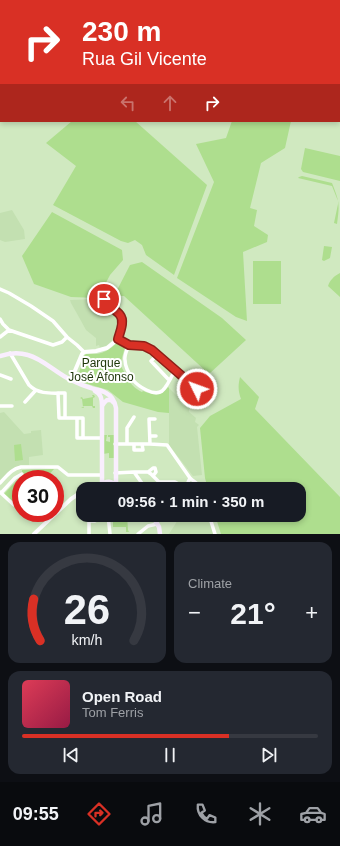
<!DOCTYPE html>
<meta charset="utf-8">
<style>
:root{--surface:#171b24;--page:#242831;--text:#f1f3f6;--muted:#9ea1a6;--line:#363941;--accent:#d93025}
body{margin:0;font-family:Arial,sans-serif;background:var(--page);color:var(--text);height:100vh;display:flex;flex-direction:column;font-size:15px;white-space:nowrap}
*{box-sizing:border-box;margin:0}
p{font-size:13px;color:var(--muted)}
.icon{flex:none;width:22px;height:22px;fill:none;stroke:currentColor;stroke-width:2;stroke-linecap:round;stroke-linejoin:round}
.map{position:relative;height:534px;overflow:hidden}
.panel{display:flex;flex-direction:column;gap:8px;padding:8px;background:#0d0f14;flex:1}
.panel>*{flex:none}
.hud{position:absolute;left:0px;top:0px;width:340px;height:122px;box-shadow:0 2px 6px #0003;background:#d93025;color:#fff;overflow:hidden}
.speed{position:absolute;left:12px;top:470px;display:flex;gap:8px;font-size:20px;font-weight:700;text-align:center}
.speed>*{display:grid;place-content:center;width:52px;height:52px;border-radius:50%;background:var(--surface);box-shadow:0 2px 6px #0003;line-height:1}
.speed .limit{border:6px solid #d22;background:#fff;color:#111}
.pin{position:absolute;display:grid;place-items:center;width:34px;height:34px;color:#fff;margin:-17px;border:2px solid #fff;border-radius:50%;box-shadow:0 1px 4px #0007}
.me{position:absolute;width:44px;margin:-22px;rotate:312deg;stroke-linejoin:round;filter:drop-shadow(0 0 3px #0008)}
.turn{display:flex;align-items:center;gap:14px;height:84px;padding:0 16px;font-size:18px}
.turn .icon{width:52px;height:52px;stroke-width:2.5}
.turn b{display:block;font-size:28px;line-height:34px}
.lanes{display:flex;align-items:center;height:38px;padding:0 16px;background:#0003;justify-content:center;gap:20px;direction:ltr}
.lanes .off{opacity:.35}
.big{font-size:30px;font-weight:600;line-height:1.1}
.panel .card{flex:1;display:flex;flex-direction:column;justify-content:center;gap:6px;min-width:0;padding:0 14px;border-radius:12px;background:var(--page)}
.panel .dial{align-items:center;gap:0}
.dial svg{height:104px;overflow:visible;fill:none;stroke:var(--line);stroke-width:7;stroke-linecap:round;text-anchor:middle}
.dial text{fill:var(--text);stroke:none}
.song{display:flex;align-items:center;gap:12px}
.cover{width:48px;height:48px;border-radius:6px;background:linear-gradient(135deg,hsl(350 70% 55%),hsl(340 70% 35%))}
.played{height:4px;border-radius:2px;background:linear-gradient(90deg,var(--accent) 70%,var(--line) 70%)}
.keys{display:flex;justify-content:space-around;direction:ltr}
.heat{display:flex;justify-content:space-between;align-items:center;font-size:22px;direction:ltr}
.panel .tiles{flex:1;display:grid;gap:8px;grid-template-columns:1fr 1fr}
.card:last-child{grid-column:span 2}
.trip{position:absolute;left:76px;top:482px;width:230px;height:40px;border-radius:12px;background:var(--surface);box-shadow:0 2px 6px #0003;font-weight:600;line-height:40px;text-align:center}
.dock{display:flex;height:64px;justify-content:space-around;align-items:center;background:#090b0e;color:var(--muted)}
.dock .icon{width:28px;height:28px}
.dock .active{color:var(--accent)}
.dock b{font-size:18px;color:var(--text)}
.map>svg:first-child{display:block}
.built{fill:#c3e0b1}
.green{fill:#aede8e}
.water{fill:#04c8c6;stroke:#0a9690}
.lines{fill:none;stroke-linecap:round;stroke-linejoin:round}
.minor{stroke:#fff;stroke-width:3.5}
.tertiary{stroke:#fff;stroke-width:4}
.secondary{stroke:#f9eefe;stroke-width:4.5}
.route-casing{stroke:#8d1f18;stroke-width:10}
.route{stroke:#d93025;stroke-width:7}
.labels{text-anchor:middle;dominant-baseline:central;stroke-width:4;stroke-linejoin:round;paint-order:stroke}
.park-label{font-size:12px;fill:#1c3507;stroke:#fff}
</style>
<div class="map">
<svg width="340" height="534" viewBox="0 0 340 534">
<rect width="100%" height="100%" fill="#d0e9c0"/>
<path class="built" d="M80,0h164l1,1h-164z
M12,210l12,20 1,9 -20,3 -5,-2v-27z
M97,299l2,14 14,-1 8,5 -3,16 -2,4 -10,9 -6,2 -1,-3 -3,1v-8l-10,-8 -6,-11 -9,-16 -1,-3z
M169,388l20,20v4l7,6 -1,4 4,3 -2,2 5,48 -9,1 -24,-31z
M4,412l20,22 7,-1v-2l10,-1 2,25 -14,2v8h-8l-8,3 -13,12v-67z
M178,515h30l5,19h-44l7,-11z"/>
<path class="green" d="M72,121h63l72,64 -33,90 -28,-20 -4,-10 -7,-5 -7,3 -7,-2 -68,-36 23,-39 -30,-23z
M232,121h59l-6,27 -24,15 -11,45 7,2 -3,16 14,9 -1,7 -24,10 4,69 -11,-4 -59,-39 37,-96 -18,-38 30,-6z
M305,148l35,8v25l-37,-9 -2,-3z
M302,176l30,7c7,18 8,20 5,41l-3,-1 4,-19v-3l-6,-15 -34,-8 1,-1z
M52,212l70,38 1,10 -13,15 -12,23 -27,-1 -37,-13 -12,-28z
M324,246l8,1 -2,11 -6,3 -2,-1z
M253,261h28v43h-28z
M142,262l80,56 24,22 -37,34 -85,-78h-10l16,-31z
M340,273v24l-12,-11c2,-6 6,-10 12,-13z
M117,343h2l5,2 1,2 -5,18c8,12 8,20 22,27l1,-1c11,4 17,7 25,-4l1,1v25l-11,-1 -35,-10 -15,-12 -27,-8 -5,-4 1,-6h2l4,-9 -2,-1 3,-6 2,-2c7,0 13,1 20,-3 4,-2 7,-5 11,-8z
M240,377l19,20 -4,12 85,88v37h-119l-6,-19h84v-26h-91l-3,-11 -5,-50 10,-12 31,-17c-3,-8 -3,-14 -1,-22z
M92,395h2l1,2 -2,1v8h2v2h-2l-1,-2h-9l1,2h-3l2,-1 -1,-8 -2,-1 2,-1 1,2 10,-2z
M103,435h4l-1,6 4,1v-5h-2v-2h6v23h-5v-5l-6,1z
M21,444l2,16 -8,1 -1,-16z
M54,469l-9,10h-6l-3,-3 -2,3h-13v7l-1,1 -2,-1 -4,5 5,5 -7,5 -8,-7 14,-15 4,-2v-7z
M113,515h14l1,15 1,2h-3v-5h-13z"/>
<path class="water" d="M244,0h96v76h-1v-75h-94z"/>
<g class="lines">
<path class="minor" d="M0,289l9,4 22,13 22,15 14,16 10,8 7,7
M0,319l3,5 6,6 44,15 9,-3 5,-5
M0,337l9,-7
M118,339l11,6 15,1 9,4 44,39 12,7 1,4 -3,2 -3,-1 -7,-12
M129,345c-2,5 -5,10 -4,15 0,6 4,14 8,20 5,6 21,17 29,11 5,-4 10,-15 13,-21
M10,353l19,32c10,10 23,8 36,8v25
M158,354l-7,7 18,19
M0,375l11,4
M58,393l1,25h24v20
M25,402l11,-12
M0,406h12
M77,418v20h25
M150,436h6
M115,444h35l17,1 23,33 -5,11
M127,444v-16l7,-11
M134,444v6h9l-1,-6
M150,444l-1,-25h6
M134,472h14l3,2 8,8h16l11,6
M148,472l5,-4h2l1,4 -3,4
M115,473l19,-1 12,17
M190,478c4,4 9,6 12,11
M0,483c7,-7 11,-14 21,-16h37l10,8h34
M0,492l14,13 4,-1 3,-3
M1,493l14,-15 7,-4
M88,515l1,6h6v-6
M108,515l2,19
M209,515l6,19
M89,521v13
M138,534l10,-8 9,-2"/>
<path class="tertiary" d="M71,380l11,-26 2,-2 12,-1 11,-3 11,-9 4,-16v-4l-1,-3 -9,-9 -4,-6 -4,-2 -3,2v3l1,4 3,1h9
M34,534l37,-35 6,-4 6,-2"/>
<path class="secondary" d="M0,356c9,-3 18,-4 28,-1 15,4 28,18 43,25 6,3 13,6 20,8 5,2 11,2 15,5 6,3 9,9 10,15v81
M95,391c6,3 7,8 7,15v83
M102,406l2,-3 3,-3h4l3,3
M102,485c4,-5 10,-4 14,1
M152,515l7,12 1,7"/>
</g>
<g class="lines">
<defs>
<path id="route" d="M104,299c4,2 6,6 9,9 2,3 5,4 7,7 5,6 0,17 -2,24l11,6 15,1 8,4 45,39"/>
</defs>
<use href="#route" class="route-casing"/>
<use href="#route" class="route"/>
</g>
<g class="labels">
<g class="park-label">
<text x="101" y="363">Parque<tspan x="101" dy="14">José Afonso</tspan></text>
</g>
</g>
</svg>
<div class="speed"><div class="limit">30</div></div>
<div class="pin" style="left:104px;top:299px;background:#d93025"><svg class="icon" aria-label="arrive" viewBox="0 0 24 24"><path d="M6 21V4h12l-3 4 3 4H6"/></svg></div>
<svg class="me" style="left:197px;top:389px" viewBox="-20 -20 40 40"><circle r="17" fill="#d93025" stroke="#fff" stroke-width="3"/><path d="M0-11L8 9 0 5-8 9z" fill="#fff"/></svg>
<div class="trip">09:56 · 1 min · 350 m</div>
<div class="hud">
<div class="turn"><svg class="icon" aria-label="right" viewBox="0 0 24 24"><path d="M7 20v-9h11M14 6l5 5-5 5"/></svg><div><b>230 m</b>Rua Gil Vicente</div></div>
<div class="lanes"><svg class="icon off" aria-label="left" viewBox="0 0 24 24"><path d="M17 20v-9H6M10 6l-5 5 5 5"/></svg><svg class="icon off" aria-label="ahead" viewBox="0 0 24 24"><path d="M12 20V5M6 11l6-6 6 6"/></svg><svg class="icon" aria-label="right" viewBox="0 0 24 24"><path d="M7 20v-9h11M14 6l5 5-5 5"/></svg></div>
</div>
</div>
<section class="panel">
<div class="tiles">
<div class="card dial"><svg viewBox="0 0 100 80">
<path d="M14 69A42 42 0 1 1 86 69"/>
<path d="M14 69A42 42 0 0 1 9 37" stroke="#d93025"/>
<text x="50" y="56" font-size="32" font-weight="700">26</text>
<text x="50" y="72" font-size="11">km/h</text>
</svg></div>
<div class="card"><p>Climate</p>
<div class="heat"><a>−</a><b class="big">21°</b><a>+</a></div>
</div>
<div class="card">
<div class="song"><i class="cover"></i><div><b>Open Road</b><p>Tom Ferris</p></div></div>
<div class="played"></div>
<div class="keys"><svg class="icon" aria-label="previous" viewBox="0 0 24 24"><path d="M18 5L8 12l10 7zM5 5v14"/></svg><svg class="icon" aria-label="pause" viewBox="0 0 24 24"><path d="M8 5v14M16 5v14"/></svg><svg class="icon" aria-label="next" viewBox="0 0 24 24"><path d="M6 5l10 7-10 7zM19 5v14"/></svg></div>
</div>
</div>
</section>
<nav class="dock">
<b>09:55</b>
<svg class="icon active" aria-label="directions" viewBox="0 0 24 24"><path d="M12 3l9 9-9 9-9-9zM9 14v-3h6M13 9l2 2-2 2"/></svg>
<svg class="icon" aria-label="music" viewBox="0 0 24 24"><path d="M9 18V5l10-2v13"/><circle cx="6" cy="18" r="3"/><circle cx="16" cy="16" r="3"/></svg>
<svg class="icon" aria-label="phone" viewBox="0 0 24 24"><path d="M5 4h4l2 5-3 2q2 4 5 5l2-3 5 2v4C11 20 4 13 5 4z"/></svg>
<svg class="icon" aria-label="climate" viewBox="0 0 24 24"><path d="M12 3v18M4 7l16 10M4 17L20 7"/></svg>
<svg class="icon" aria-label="car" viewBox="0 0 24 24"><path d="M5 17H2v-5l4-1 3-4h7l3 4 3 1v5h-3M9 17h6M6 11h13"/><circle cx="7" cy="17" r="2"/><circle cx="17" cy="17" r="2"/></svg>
</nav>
